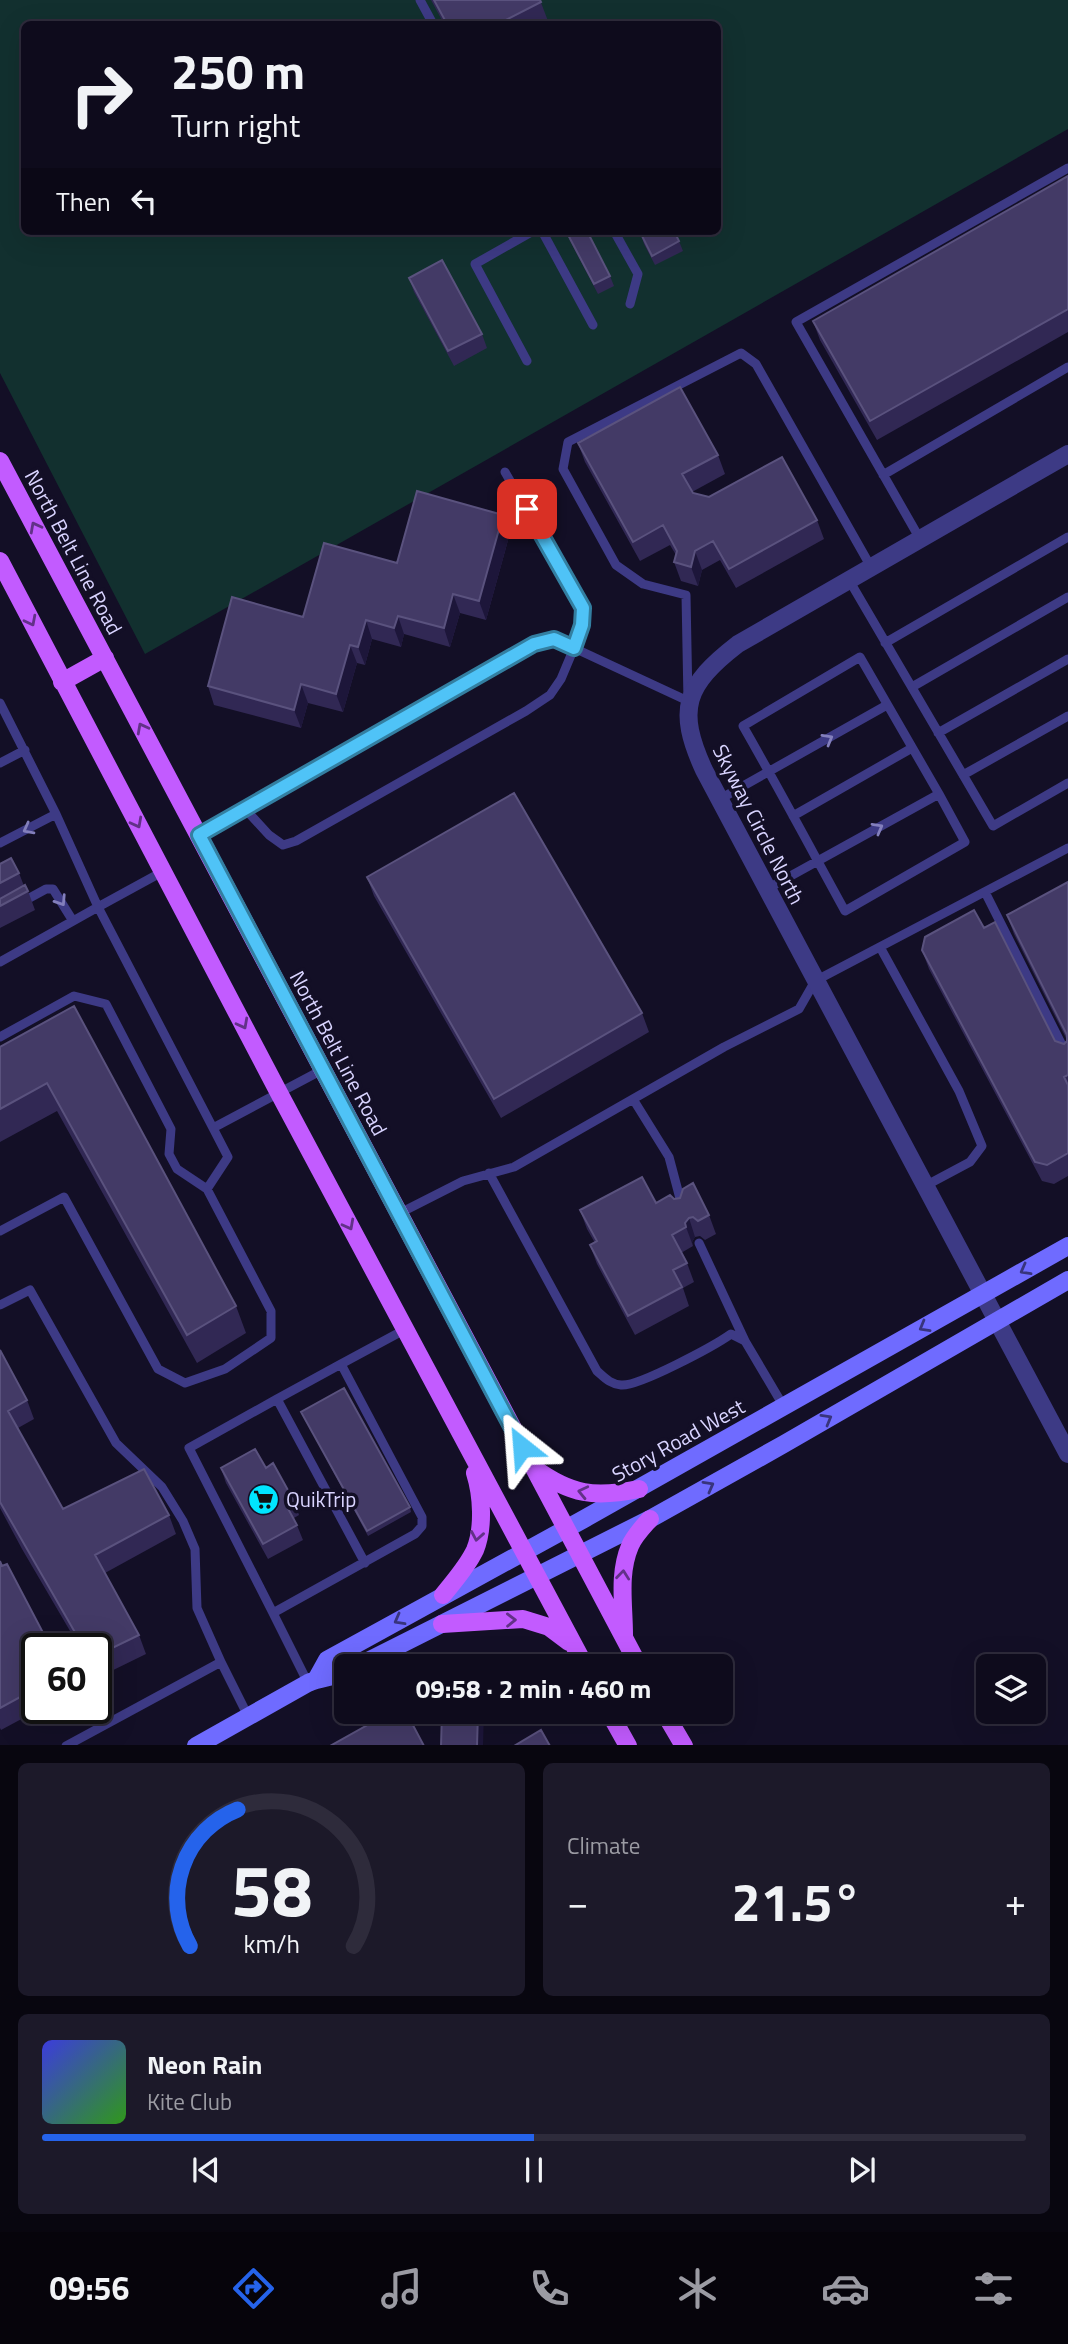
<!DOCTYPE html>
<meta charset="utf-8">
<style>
:root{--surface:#0e0b1c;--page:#1c1929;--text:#f1f3f6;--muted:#9b9ba3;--line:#2e2b3b;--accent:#2563eb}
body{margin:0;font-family:"Titillium Web",sans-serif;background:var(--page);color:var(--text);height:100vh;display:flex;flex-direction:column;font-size:26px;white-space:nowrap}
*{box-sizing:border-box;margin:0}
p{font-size:23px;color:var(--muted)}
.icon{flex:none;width:38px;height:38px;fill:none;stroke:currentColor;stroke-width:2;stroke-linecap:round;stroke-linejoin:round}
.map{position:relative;height:1745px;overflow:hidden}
.details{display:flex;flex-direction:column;gap:18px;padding:18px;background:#08060f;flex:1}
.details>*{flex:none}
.guide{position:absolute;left:21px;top:21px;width:700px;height:214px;border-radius:10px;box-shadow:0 7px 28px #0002,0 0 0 2px var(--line);background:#0e0b1c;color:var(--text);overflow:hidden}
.fabs{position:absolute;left:976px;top:1654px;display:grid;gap:14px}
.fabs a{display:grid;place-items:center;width:70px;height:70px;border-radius:10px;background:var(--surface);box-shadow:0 7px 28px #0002,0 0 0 2px var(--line);font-size:35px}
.speed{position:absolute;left:21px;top:1633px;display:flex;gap:14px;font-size:35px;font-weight:700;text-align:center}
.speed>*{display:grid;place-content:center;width:91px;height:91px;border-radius:50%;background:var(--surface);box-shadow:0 7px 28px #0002,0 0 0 2px var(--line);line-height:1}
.speed .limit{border:4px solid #111;border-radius:10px;background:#fff;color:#111}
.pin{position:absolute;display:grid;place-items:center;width:60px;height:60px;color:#fff;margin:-30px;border-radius:14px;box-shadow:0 4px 10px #0006}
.me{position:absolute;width:77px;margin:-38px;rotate:332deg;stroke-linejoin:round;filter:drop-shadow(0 0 5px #0008)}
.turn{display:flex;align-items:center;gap:24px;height:147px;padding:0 35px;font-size:32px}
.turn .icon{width:91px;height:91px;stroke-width:2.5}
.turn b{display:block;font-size:49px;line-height:60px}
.then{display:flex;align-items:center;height:66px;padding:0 35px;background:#0003;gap:14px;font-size:26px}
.big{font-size:52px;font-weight:700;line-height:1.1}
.details .card{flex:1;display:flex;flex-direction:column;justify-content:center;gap:10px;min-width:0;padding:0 24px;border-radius:10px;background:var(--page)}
.details .dial{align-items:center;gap:0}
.dial svg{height:182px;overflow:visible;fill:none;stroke:var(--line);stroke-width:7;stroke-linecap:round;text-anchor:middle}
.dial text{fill:var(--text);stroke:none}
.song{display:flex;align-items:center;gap:21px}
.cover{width:84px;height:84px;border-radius:10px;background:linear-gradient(135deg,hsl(240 70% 55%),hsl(110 70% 35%))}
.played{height:7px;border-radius:4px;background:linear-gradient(90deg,var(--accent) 50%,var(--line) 50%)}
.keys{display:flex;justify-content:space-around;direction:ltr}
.heat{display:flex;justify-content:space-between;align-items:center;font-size:38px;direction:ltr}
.details .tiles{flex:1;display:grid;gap:18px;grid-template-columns:1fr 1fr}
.card:last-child{grid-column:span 2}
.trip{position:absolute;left:334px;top:1654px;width:399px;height:70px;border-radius:10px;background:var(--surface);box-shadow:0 7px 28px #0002,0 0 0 2px var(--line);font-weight:700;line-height:70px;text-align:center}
.tabs{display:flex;height:112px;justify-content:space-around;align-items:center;background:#06040b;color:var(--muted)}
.tabs .icon{width:49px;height:49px}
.tabs .current{color:var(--accent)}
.tabs b{font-size:32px;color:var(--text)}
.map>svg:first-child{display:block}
.green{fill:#12302f;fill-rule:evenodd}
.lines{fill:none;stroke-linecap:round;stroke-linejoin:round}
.lane{stroke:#3d3a85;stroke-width:9}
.street{stroke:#3d3a85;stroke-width:18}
.secondary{stroke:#6f6bff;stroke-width:18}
.primary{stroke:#c25bff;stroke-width:18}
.wall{fill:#312854}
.shaded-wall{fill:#1d163a}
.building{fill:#433a66;stroke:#5a527e;stroke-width:2}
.oneway{stroke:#623188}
.oneway2{stroke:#837fbc}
.oneway3{stroke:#38347d}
.route-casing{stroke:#337fa1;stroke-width:18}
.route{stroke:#4fc3f7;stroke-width:12}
.labels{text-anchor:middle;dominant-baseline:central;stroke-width:7;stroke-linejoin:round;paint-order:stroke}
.street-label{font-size:21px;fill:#d9d4ff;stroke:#130f26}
.poi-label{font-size:21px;fill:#d9d4ff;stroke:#130f26;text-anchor:start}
</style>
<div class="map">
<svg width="1068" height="1746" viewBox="0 0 1068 1746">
<rect width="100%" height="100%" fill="#130f26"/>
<path class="green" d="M0,0h1068v129l-923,525 -145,-281zM24,24h694v207h-694z"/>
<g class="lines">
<path class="lane" d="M420,0l13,24
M542,231l51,94
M614,231l24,43 -8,30
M527,361l-52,-97 58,-33
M883,475l185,-108
M920,539l-124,-217 272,-154
M849,580l144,246 75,-43
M885,643l183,-106
M912,687l156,-90
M0,703l56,111 42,93 -98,55
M938,733l130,-74
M0,763l25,-13
M963,775l105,-59
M720,799l167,-94
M246,810l23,25 14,10 13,-4 230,-130 24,-16 11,-16 13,-31 114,53 -2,-106 -43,-11 -27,-19 -53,-96 5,-27 173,-89 15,11 115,203
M793,816l119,-68
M199,835l335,-191 20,-5 20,9 8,-22 1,-18 -78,-136
M0,843l56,-29
M162,872l-64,35 115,221 109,-58
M767,889l172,-95 -79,-137 -117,69c35,61 68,123 102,185l120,-69 -26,-48
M985,892l83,165
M0,914l46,-25h7l20,32
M880,947l79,144 23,55 -12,16 -45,24
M0,1037l74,-41 32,8 65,125 -2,25 8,15 30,20
M633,1099l36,58 13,49
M489,1173l108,198c8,7 13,13 24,14 17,2 93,-39 110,-51l14,7 39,66
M398,1214l65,-33 51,-14 210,-120 75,-38 16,-28 253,-133
M0,1231l64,-34 94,172 27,14 40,-14 46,-31v-27l-64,-122 21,-32 -15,-29
M699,1243l46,98
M0,1305l30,-15 86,153 46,44 21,34 12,28 2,59 24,54 -155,84
M341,1364l-64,35 88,164
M273,1613l-84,-165 88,-49
M221,1662l27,54
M308,1683l-35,-70 142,-79 7,-8v-9l-81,-153 63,-34"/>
<path class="street" d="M1068,454l-330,190c-53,41 -62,65 -34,126l364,684"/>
<path class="secondary" d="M358,1666l292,-147 134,-75 284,-164
M317,1678l10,-18 257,-141 484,-273
M196,1746l112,-63c13,-6 26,-5 38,-12"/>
<path class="primary" d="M0,461l639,1205
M0,561l279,532 306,573
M62,682l43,-24
M534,1468c37,27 61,30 105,21
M443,1595c11,-14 24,-28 32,-45 9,-22 7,-55 0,-77
M442,1624l81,-5 26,8 20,15
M624,1635c0,-30 -6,-61 6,-89 4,-10 13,-19 20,-27
M609,1712l19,34
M664,1712l20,34"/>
</g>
<path class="wall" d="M431,0h109l8,21 -7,3h-97z
M1068,176v156l-191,108 -57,-100 -7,-19z
M566,231l44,45 4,10 -16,8 -28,-53z
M641,234l38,7 4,10 -28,14 -11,-21z
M409,278l73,56 5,14 -33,18 -40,-74z
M578,443l140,12 7,19 -33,18 1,1 124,27 7,19 -88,49 -16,-28 -18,10 -4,16 -17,-5 -7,-19 2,-7 -6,-10 -30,16 -55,-99z
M503,515l7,18 -24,87 -26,-7 -10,34 -46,-13 -3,13 -29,-8 -7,26 -8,-2 -14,49 -35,-9 -7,25 -87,-23 -6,-19 95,-69z
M0,864l19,9 5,13 4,5 7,19 -35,18z
M367,877l275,136 7,19 -148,86 -127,-222z
M1068,882v294l-14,8 -12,-3 -113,-212 -7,-19 62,-22 71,113 9,3 3,-4 -53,-106 -7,-19z
M74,1006l162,300 10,27 -49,30 -140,-252 -57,31v-95z
M674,1199l35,16 7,19 -11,6 -5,-4 -5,1 -3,5 1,4 -12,7 6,10 7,19 -11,6 6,18 -54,29 -38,-71 -7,-19 5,-2 -8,-14 -7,-19 76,-7z
M0,1350l27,50 7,19 -16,9 45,81 106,6 7,19 -71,39 34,62 7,19 -49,24 -1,-1v-29h-16l-58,-99 -22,-41z
M301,1412l109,95 1,5 -43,24z
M221,1468h45l28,33 5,14 -5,3 9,22 -35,19 -42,-76z
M0,1561l37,87v60h5l-41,22 -1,-2z"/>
<path class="shaded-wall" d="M503,515l7,18 -24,87 -7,-19z
M695,551l7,19 -4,16 -7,-19z
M453,594l7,19 -10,34 -6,-19z
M398,616l6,18 -3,13 -7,-19z
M366,620l6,19 -7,26 -7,-18z
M350,645l7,18 -14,49 -7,-18z
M301,684l7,19 -7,25 -7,-18z
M689,1218l6,19 -3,5 1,4 -7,-19 -1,-4z
M478,1712h6l-1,34h-6z"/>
<path class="building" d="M434,0h106l1,2 -43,22h-51z
M1068,176v133l-198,112 -57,-100z
M566,231h21l23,45 -16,8z
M647,231h27l5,10 -27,15 -11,-22z
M442,260l40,74 -34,17 -39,-73z
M680,387l38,68 -36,19 11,19 16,4 73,-40 35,63 -88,49 -16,-28 -18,10 -4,16 -17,-5 3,-11 -14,-26 -30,17 -55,-99z
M417,491l86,24 -24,86 -26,-7 -9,34 -46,-12 -4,12 -28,-8 -8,27 -8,-2 -14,49 -35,-10 -7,26 -86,-24 24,-89 71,20 21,-74 73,20z
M514,793l128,220 -148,86 -127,-222z
M11,858l8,15 -19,10v-19z
M1068,882v193l-4,2 4,8v68l-21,12 -12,-3 -113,-212 3,-13 49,-27 10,18 11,-6 60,119 9,3 3,-3v-6l-60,-120z
M25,885l3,6 -28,15v-7z
M74,1006l162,300 -49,29 -140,-252 -47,26v-62z
M642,1177l14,26 14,-8 4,4 6,-1 3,-9 10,-6 16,32 -11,6 -5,-4 -4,1 -4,5 1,4 -14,8 15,28 -14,7 9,17 -54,29 -38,-71 7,-4 -17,-31z
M0,1350l27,50 -19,11 55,98 81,-40 25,46 -74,40 44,80 -43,21v-8h-12l-84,-146z
M344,1388l66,119 -43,24 -66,-119z
M255,1449l11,19 7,-5 21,38 -8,4 11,20 -34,19 -42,-76z
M0,1561l2,5 5,-2 44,84h-14v40l-37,20z
M385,1712h21l18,34h-94l57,-32z
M442,1712h36l-1,34h-36z
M541,1730l9,16h-36z"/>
<defs><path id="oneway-chevron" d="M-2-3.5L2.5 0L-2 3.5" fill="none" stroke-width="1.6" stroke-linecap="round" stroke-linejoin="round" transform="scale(1.75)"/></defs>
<g class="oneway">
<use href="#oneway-chevron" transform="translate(35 527) rotate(-118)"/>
<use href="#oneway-chevron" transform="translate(31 621) rotate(63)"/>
<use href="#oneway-chevron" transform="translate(142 728) rotate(-118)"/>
<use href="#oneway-chevron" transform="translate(137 823) rotate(62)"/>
<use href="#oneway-chevron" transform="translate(243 1024) rotate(62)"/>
<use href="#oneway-chevron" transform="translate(349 1225) rotate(62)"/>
<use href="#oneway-chevron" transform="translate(583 1492) rotate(-167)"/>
<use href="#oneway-chevron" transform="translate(477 1536) rotate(100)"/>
<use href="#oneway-chevron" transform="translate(623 1575) rotate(-84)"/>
<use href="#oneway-chevron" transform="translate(511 1620) rotate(-1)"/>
</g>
<g class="oneway2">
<use href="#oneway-chevron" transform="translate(828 739) rotate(-30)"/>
<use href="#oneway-chevron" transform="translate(878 828) rotate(-29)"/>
<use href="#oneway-chevron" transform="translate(28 829) rotate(152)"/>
<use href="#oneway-chevron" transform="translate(61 901) rotate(57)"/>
</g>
<g class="oneway3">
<use href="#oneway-chevron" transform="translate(1025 1270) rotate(151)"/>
<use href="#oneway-chevron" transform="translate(924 1327) rotate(150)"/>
<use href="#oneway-chevron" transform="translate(827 1419) rotate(-30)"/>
<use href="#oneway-chevron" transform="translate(709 1486) rotate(-29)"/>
<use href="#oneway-chevron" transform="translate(399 1620) rotate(151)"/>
</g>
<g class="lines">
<defs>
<path id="route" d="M522,1447l-323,-612 335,-191 20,-5 20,9 8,-23 1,-17 -56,-99"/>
</defs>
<use href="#route" class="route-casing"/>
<use href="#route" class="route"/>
</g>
<defs>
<symbol id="supermarket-disc" viewBox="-11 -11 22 22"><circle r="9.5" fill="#00e5ff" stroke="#130f26"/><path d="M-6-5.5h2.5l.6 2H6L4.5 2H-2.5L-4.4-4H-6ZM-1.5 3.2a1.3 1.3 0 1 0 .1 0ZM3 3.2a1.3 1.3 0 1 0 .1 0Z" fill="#111"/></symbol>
</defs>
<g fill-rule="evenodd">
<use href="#supermarket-disc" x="246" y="1482" width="35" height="35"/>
</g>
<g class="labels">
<g class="street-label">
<text transform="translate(74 552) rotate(62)">North Belt Line Road</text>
<text transform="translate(759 824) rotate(63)">Skyway Circle North</text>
<text transform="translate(339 1053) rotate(62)">North Belt Line Road</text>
<text transform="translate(678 1440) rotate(-29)">Story Road West</text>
</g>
<g class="poi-label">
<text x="286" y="1499">QuikTrip</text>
</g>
</g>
</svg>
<div class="fabs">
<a><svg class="icon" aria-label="layers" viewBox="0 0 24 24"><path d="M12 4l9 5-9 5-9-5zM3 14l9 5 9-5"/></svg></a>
</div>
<div class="speed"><div class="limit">60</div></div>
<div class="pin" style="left:527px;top:509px;background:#d93025"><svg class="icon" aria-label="arrive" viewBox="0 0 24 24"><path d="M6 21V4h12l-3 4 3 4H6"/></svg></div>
<svg class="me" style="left:522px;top:1447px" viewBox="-20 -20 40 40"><path d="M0-17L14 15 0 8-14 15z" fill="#4fc3f7" stroke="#fff" stroke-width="4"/></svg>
<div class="trip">09:58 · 2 min · 460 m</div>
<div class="guide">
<div class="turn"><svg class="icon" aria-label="right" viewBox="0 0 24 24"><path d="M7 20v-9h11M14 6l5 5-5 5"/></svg><div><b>250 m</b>Turn right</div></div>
<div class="then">Then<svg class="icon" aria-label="left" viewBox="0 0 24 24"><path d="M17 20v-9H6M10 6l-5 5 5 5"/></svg></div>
</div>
</div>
<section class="details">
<div class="tiles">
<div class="card dial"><svg viewBox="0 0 100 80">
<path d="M14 69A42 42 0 1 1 86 69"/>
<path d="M14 69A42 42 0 0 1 35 9" stroke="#2563eb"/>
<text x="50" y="56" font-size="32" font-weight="700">58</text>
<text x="50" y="72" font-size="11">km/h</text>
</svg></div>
<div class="card"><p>Climate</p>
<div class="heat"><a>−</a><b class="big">21.5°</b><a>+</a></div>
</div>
<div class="card">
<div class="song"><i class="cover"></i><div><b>Neon Rain</b><p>Kite Club</p></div></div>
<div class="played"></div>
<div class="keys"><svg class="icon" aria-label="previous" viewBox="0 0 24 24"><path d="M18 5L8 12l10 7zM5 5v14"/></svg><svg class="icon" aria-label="pause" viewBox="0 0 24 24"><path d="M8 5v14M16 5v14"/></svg><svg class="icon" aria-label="next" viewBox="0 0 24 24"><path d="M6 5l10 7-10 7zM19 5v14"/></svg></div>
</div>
</div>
</section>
<nav class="tabs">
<b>09:56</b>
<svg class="icon current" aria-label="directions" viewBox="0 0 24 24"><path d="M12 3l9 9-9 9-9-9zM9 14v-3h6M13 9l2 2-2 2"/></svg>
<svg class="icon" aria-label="music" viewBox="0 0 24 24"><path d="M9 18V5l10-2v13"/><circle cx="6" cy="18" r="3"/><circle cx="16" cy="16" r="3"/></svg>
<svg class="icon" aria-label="phone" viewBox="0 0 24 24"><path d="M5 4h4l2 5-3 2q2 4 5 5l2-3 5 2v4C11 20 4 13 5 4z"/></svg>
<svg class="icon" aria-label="climate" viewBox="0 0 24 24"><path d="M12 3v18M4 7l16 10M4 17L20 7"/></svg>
<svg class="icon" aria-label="car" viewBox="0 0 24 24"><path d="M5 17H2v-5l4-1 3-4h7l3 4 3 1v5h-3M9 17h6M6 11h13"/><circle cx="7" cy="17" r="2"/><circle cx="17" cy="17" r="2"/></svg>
<svg class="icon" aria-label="filters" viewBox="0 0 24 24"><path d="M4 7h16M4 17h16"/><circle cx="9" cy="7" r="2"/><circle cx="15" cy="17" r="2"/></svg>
</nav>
